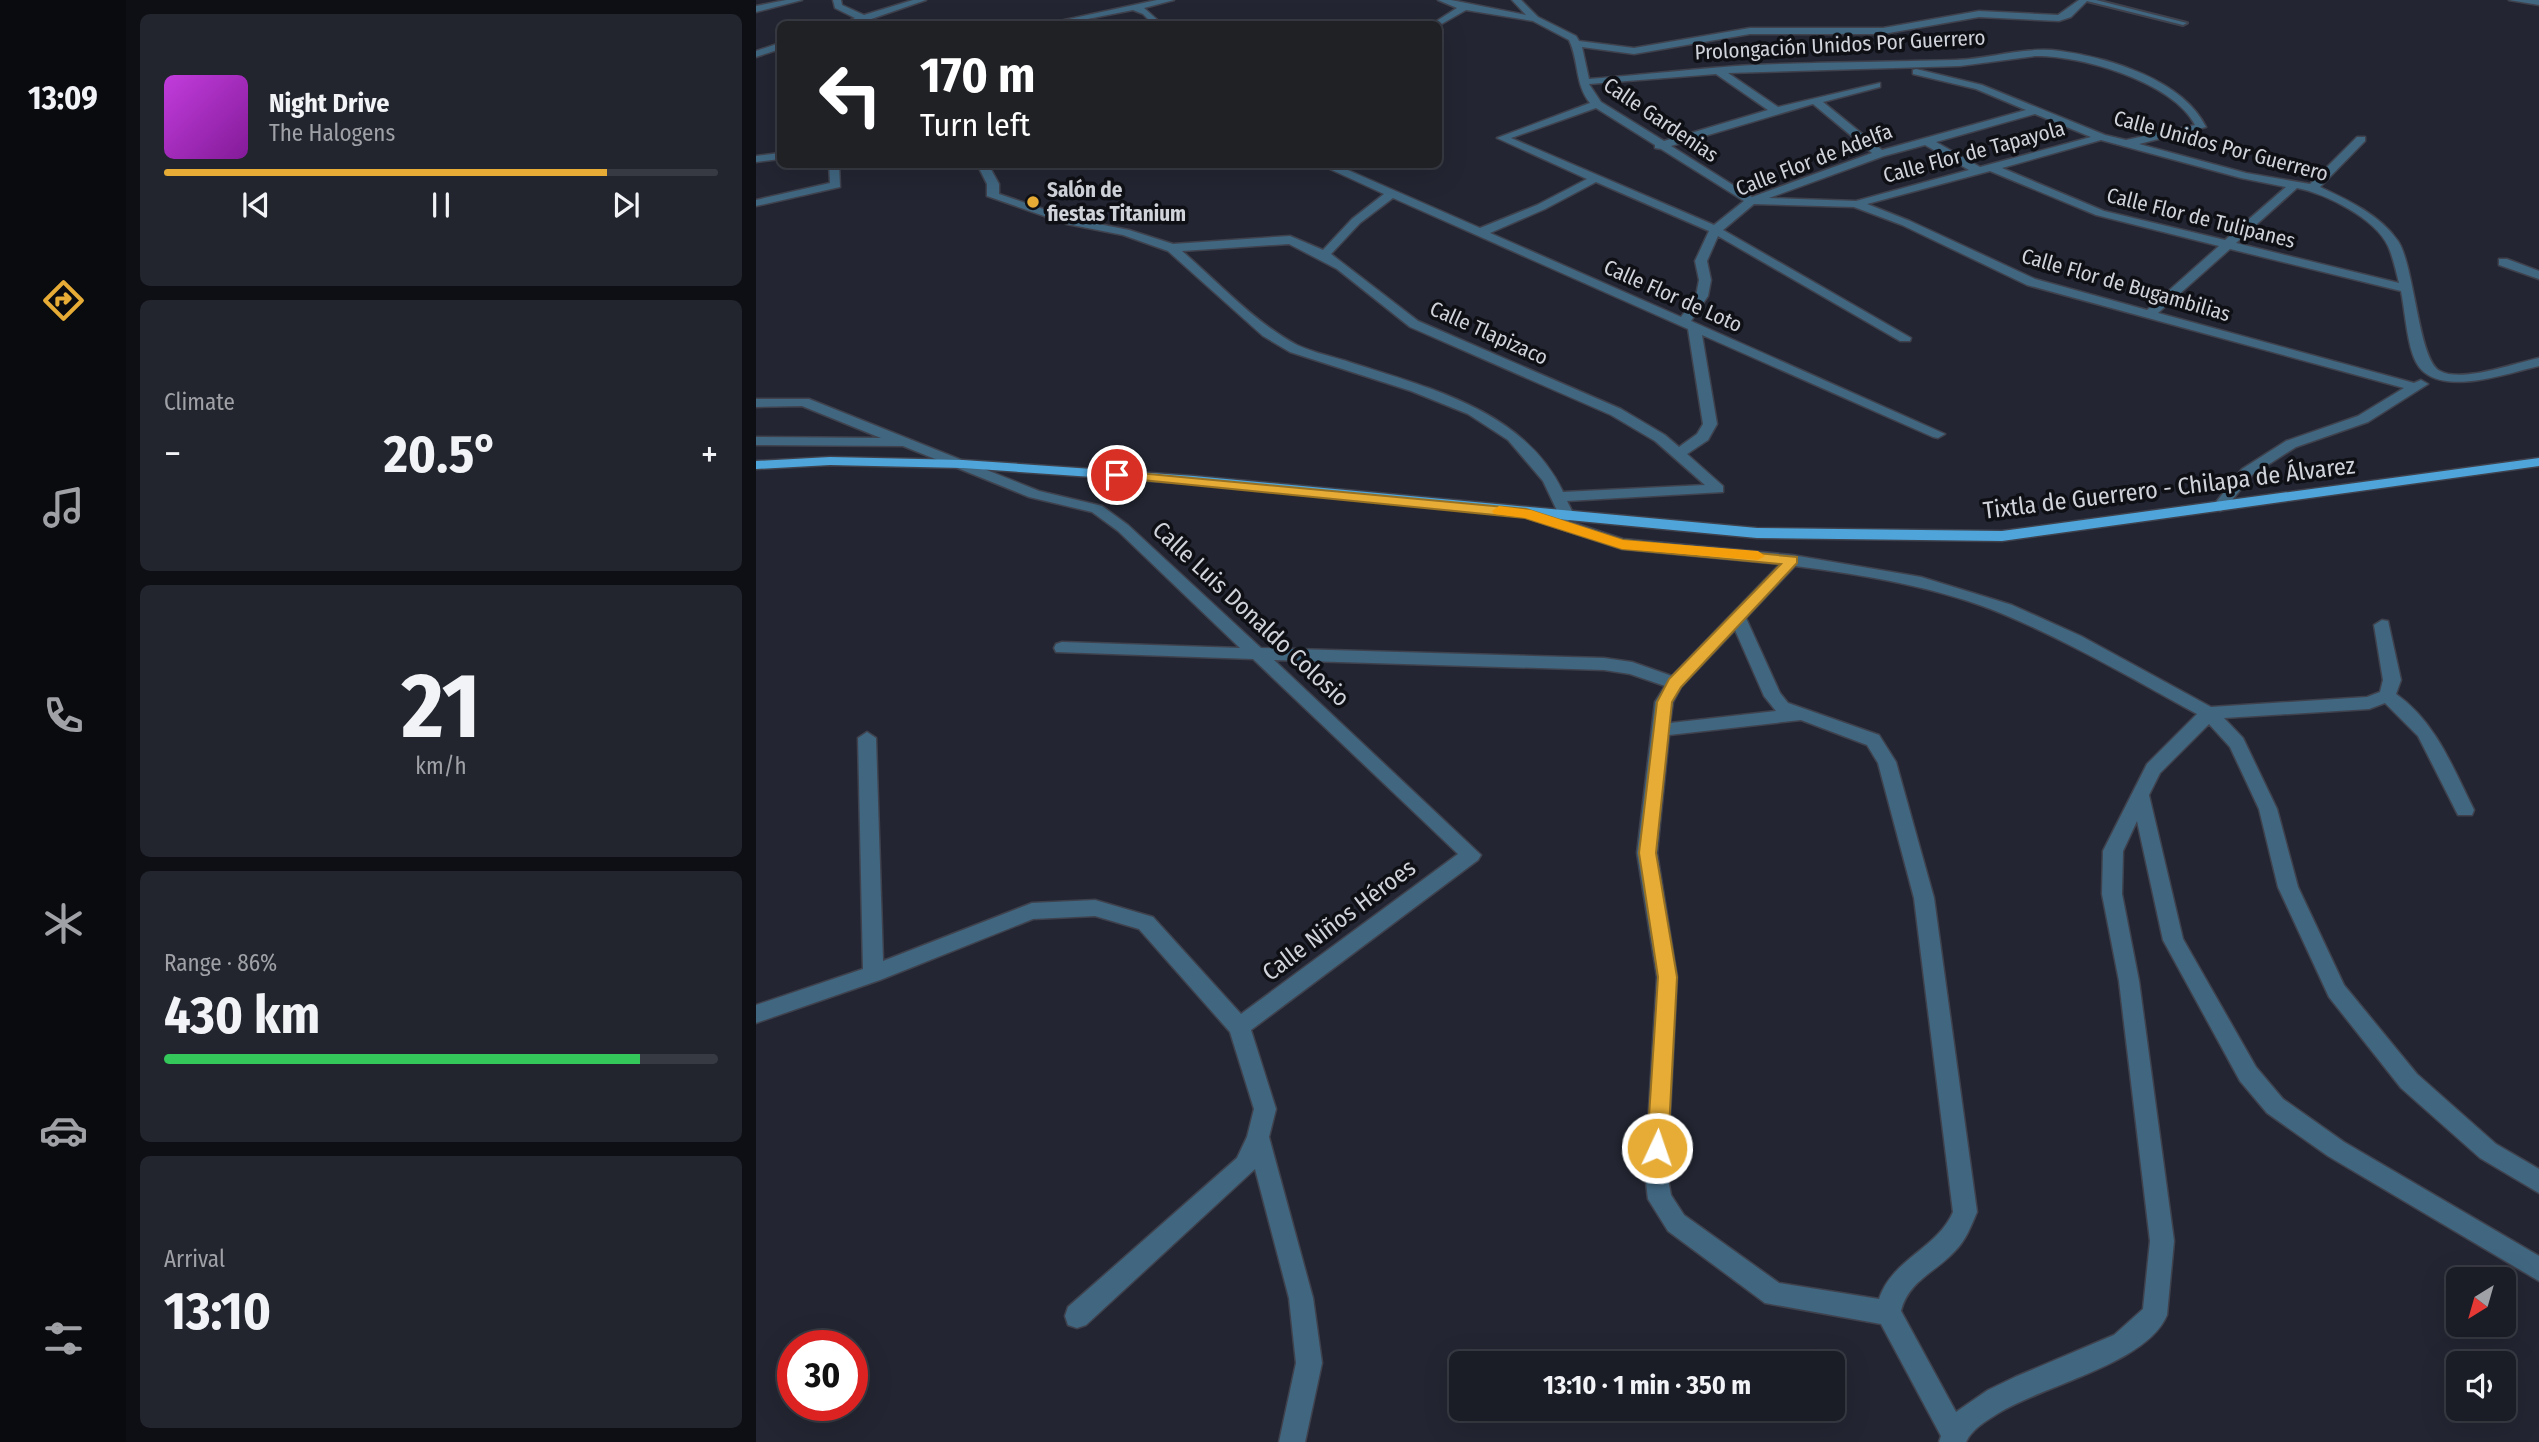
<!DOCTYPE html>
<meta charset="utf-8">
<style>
:root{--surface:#1a1c26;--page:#23252e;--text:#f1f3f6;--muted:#9fa1a7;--line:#383a43;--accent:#e6ac36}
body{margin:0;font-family:"Fira Sans Condensed",sans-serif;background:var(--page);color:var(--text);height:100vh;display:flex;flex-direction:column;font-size:26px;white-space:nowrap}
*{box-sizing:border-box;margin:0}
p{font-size:23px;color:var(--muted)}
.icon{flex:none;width:38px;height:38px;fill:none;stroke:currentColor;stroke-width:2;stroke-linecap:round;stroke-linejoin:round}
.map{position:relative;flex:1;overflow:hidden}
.panel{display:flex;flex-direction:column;gap:14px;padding:14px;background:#0e0f15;width:630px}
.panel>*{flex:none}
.banner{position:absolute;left:21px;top:21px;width:665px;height:147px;border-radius:10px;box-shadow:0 7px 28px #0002,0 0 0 2px var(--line);background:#202124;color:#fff;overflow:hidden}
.needle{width:46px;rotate:217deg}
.tools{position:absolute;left:1690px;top:1267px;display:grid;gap:14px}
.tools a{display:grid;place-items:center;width:70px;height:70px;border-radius:10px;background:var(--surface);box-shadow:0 7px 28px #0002,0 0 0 2px var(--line);font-size:35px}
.speed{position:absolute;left:21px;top:1330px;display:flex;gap:14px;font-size:35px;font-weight:700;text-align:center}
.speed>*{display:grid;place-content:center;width:91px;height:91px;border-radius:50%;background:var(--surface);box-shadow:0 7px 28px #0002,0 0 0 2px var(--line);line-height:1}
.speed .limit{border:10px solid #d22;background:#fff;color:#111}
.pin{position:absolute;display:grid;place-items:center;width:60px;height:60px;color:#fff;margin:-30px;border:4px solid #fff;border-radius:50%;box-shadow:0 2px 7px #0007}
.me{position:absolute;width:77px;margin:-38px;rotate:3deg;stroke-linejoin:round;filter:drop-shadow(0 0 5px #0008)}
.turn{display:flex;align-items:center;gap:24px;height:147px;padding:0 28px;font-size:32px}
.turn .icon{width:91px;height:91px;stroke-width:2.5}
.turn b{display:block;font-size:49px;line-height:60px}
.big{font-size:52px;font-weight:700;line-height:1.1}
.panel .tile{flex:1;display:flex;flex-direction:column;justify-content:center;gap:10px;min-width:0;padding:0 24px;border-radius:10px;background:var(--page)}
.panel .dial{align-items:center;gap:0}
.dial b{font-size:91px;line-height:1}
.song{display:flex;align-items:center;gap:21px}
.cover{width:84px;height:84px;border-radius:10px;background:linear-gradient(135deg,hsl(290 70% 55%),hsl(290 70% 35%))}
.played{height:7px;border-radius:4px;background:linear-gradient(90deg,var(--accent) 80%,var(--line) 80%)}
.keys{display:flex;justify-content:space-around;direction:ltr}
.heat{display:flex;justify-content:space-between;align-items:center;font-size:38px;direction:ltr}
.charge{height:10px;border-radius:5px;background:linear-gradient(90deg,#34c759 86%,var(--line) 0)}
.trip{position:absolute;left:693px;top:1351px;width:396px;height:70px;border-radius:10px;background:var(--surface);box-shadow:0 7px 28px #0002,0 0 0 2px var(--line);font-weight:700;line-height:70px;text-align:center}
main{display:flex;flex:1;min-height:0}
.menu{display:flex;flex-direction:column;width:126px;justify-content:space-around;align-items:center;background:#0a0b0f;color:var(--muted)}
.menu .icon{width:49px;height:49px}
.menu .current{color:var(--accent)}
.menu b{font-size:32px;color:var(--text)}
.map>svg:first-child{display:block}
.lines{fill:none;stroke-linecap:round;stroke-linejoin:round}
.service-casing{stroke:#3f424d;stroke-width:4}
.minor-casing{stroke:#3f424d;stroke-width:3}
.primary-casing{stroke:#3f424d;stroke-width:3}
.service{fill:#406680;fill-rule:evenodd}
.minor{fill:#406680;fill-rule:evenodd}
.primary{fill:#4fa5da;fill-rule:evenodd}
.route{fill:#e6ac36;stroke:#967023;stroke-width:2}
.slow{fill:#f59e0b}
.poi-dot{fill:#e6ac36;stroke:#0e1015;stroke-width:2.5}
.labels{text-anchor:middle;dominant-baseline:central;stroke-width:7;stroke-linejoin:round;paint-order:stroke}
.far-street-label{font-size:21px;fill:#d1d3db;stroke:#0e1015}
.far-poi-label{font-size:21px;font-weight:bold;fill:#d1d3db;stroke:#0e1015;text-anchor:start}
.street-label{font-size:24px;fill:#d1d3db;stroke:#0e1015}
</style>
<main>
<nav class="menu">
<b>13:09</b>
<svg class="icon current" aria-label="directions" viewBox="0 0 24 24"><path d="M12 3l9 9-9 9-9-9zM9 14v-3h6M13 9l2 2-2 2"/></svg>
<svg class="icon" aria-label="music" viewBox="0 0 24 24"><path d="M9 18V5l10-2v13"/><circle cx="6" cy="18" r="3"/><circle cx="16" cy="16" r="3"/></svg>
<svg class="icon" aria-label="phone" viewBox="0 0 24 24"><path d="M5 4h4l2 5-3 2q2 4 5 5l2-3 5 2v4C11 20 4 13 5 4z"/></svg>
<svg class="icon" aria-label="climate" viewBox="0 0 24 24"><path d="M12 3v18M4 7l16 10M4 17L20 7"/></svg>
<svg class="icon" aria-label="car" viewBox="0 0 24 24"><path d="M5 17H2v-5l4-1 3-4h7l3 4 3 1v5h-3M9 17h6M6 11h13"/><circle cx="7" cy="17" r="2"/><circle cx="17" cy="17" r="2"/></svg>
<svg class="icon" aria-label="filters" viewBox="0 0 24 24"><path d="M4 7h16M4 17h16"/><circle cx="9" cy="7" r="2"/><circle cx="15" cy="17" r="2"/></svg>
</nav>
<section class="panel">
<div class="tile">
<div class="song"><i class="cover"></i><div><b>Night Drive</b><p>The Halogens</p></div></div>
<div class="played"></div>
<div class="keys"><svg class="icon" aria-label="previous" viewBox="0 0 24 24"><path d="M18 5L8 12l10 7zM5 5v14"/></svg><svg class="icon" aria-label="pause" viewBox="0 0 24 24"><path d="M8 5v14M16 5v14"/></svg><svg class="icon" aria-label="next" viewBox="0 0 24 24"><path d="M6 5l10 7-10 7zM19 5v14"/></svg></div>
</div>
<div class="tile"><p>Climate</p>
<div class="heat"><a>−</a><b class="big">20.5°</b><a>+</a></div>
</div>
<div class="tile dial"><b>21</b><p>km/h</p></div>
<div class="tile"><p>Range · 86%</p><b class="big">430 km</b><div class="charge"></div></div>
<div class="tile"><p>Arrival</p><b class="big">13:10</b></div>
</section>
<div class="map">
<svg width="1783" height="1442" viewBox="0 0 1783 1442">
<rect width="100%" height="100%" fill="#232632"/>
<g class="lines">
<defs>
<path id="service" d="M1327,0h13l91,23 -4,2z"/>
<path id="minor" d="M30,0h16l-46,12v-6z
M77,0h8l1,5 22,10 49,-15h13l-55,19v4l-29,1 13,-6 -20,-10z
M401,0h17l-30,8 18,16h-9l-10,-10 -10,-4 -71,14h-16z
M682,0h13l75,15 -14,-15h9l17,17 38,19 3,5 55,7 116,-20h133l96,-17 79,4 21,-15h9l-17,17 -12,4 -80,-4 -96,17h-133l-116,20 -52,-7 7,32c55,-4 109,-11 164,-14 67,-3 135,-3 202,-5 35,-1 70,-14 105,-9 50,7 123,29 146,76l-67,17 107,29 64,11 47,-47h8v4l-45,46c28,13 60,28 78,54 17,26 20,119 42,130 22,12 75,-8 99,-13v8c-32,7 -103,34 -123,-4 -9,-17 -11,-52 -15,-71l-171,-42 -72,64 256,70 7,-3 7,4 -60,38 -72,25 -44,28 -27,34 -5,2 -7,-5 29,-37 44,-28 72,-25 46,-28 -377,-103 -125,-60 -48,-18 -100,-3 -31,26 188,108 -1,3h-10l-182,-105 -11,25 4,19 -3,16 -17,25 254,113 -7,4 -5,-1 -231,-102 15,89 -9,16 -21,14 36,32v6l-156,9 8,16 -7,4 55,18 169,16 129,22 91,28 69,31 130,71 156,-10 13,-5 3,-12 -9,-55 8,-5 6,1 13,59 -5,14c40,28 57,74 78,116l-2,5h-14l-40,-79 -33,-33 -16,6 -145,9 19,20 34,71 21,78 46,98 73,89 79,70 43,25v24l-59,-35 -79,-70 -72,-91 -51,-110 -19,-78 -29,-62 -21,-23 -49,49 -11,22 34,144 73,128 27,32 61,43 195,114v25l-211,-125 -61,-43 -27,-32 -77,-141 -26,-119 -14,30 -1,43 17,87 35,260 -7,74c-20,49 -124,70 -170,99 -11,7 -25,15 -31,28h-27l2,-6 -60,-112 -116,-21 -97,-72 -20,-32 -3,-25 12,-197 -20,-124 18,-151 10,-16 -35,-12 -26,-4 -330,-10 207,195 -3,5 -227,170 25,79 -7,28 44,161 9,65 -17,79h-26l17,-79 -7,-65 -34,-129 -169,156 -9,3 -9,-3 -3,-9 3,-9 169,-149 10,-21 7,-28 -24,-77 -91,-103 -44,-13 -62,3 -153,61 -124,43v-18l107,-36 -5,-231 9,-6 9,6 7,223 149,-58 63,-3 58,17 88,97 217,-160 -205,-195 -197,-7 -2,-4 2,-4 6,-2 178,6 -122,-117 -26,-19 -63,-15 -126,-51 -147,-1v-8l125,1 -79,-32 -46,1v-8h53l230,92 63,15 26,19 133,123 343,10 28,4 40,14 108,-112 -158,-15 -101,-33 -2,-3 2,-3 5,-2 35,11 -18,-38 -35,-41 -40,-26 -57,-23 -121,-39 -27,-16 -95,-85 -45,-16 -56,-11 -80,-28v-12l-10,-20h11l11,20v10l74,25 56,11 44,14 117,-8 33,14 29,-31 32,-25 -65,-30h15l146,64 57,-23 50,-26 -90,-41 93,-35c-15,-18 -11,-42 -21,-63l-36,-19 -67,-11 -28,16 -6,-2 25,-16zM1279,56c45,-1 139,26 160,69l-69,15 -21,-5 -123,-50 -66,-16 -3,1v4l63,15 50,21 -144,40 -59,-48 57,-15v-4l-102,24 -50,-34 232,-7zM960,74l52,36 -104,31 -63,-39 -12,-18zM1057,104l59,49 -120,44 -81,-51zM840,108l59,37v3l6,1 83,52 -30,24 -203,-87zM1279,114l56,23 -111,30 -44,-25zM1345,140l140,38 45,9 -61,53 -121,-29 -102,-43zM1169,145l44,25 -113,31 -87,-3 115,-42zM1234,171l106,44 123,31 -72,64 -112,-31 -125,-58 -43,-17zM840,182l113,49 -14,30 4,19 -3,16 -15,21 -191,-84 55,-24zM1541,188c28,5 79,31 91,58 5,11 8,25 11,37l-163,-40zM637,198l295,131 15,95 -6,10 -18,13 -14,-12 -44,-26 -203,-88 -87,-67 29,-31zM533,244l48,25 73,58 201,88 44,26 50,44 -142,7c-38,-81 -133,-104 -211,-129 -17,-6 -38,-10 -55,-18 -43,-23 -78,-62 -115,-94zM1039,566c70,9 143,21 208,48 67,28 130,65 194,100l-50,50 -44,87 -1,43 17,87 31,260 -7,68 -29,26 -99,42 -27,13 -32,22 -55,-101c7,-30 35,-39 54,-60 11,-11 16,-25 22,-39l-43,-314 -38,-136 -17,-27 -91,-32 -8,-10 -34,-75zM979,630l29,66 12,15 -106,12 3,-21 8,-15zM1045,720l66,25 11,18 36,135 39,314c-16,37 -61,47 -74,87l-100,-16 -95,-68 -13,-20 -4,-21 10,-197 -20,-124 12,-118z
M1753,0h30v5z
M24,43v6l-24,8v-6z
M24,153v6l-24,3v-6z
M73,164h10l1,23 -84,19v-6l74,-17z
M1743,259h8l32,12v8l-40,-14z"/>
<path id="primary" d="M74,457l133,3 231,16 563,52 245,3 537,-73v8l-537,75 -245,-3 -563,-54 -231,-16 -133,-3 -74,4v-8z"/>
</defs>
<use href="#service" class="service-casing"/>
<use href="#minor" class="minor-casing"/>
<use href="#primary" class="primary-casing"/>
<use href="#service" class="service"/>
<use href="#minor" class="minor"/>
<use href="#primary" class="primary"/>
</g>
<path class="route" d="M361,471l409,38 97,31 174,17v6l-116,124 -9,15 -16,151 21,124 -9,171 -3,7 -8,3 -7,-3 -3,-7 11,-171 -19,-124 18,-151 12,-23 112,-115 -159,-15 -97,-31 -413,-41v-5z"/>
<path class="slow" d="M743,506l32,4 92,30 135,11 7,5 -7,4 -136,-11 -97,-31 -31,-4 -2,-3z"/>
<circle class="poi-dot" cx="277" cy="202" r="7"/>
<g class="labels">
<g class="far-street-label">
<text transform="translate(1084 45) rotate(-3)">Prolongación Unidos Por Guerrero</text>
<text transform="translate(905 120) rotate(34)">Calle Gardenias</text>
<text transform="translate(1465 146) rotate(15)">Calle Unidos Por Guerrero</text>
<text transform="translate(1218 152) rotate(-15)">Calle Flor de Tapayola</text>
<text transform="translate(1058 160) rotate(-21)">Calle Flor de Adelfa</text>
<text transform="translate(1445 218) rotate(14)">Calle Flor de Tulipanes</text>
<text transform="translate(1370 285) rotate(16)">Calle Flor de Bugambilias</text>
<text transform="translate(917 296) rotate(24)">Calle Flor de Loto</text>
<text transform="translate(733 333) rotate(24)">Calle Tlapizaco</text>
</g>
<g class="far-poi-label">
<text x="291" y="190">Salón de<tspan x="291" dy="24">fiestas Titanium</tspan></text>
</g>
<g class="street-label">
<text transform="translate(1413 488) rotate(-7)">Tixtla de Guerrero - Chilapa de Álvarez</text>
<text transform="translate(495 614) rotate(43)">Calle Luis Donaldo Colosio</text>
<text transform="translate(583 920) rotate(-37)">Calle Niños Héroes</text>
</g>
</g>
</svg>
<div class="tools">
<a><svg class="needle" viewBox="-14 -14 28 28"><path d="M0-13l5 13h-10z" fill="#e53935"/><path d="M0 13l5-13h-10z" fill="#9fa1a7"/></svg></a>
<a><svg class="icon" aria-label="sound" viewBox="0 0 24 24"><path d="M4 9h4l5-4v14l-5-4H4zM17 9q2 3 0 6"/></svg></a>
</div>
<div class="speed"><div class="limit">30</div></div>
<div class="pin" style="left:361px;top:475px;background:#d93025"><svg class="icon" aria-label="arrive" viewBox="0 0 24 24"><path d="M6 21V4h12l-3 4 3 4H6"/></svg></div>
<svg class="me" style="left:901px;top:1148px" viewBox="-20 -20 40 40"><circle r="17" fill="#e6ac36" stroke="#fff" stroke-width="3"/><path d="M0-11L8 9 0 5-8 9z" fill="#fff"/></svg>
<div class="trip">13:10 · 1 min · 350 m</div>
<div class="banner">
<div class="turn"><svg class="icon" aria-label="left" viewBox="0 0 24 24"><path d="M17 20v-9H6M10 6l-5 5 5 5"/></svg><div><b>170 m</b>Turn left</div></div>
</div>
</div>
</main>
